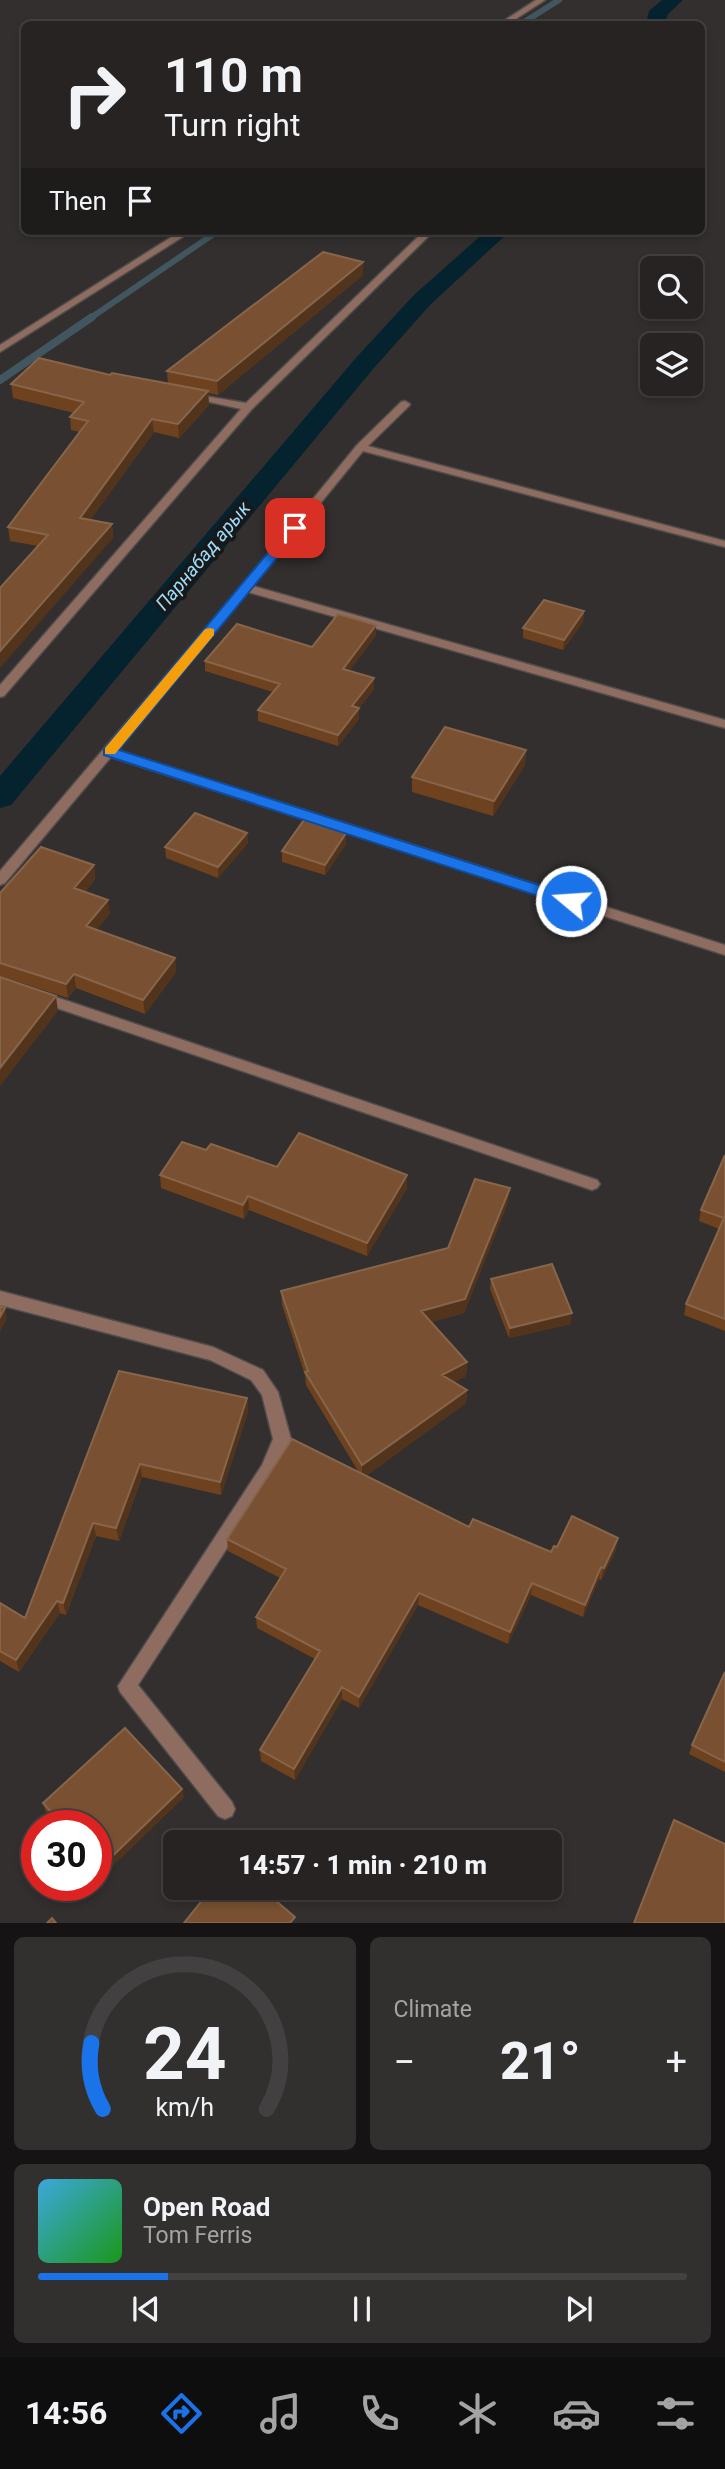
<!DOCTYPE html>
<meta charset="utf-8">
<style>
:root{--surface:#262322;--page:#322f2f;--text:#f1f3f6;--muted:#a4a4a5;--line:#424040;--accent:#1a73e8}
body{margin:0;font-family:Roboto,sans-serif;background:var(--page);color:var(--text);height:100vh;display:flex;flex-direction:column;font-size:26px;white-space:nowrap}
*{box-sizing:border-box;margin:0}
p{font-size:23px;color:var(--muted)}
.icon{flex:none;width:38px;height:38px;fill:none;stroke:currentColor;stroke-width:2;stroke-linecap:round;stroke-linejoin:round}
.map{position:relative;height:1923px;overflow:hidden}
.sheet{display:flex;flex-direction:column;gap:14px;padding:14px;background:#151313;flex:1}
.sheet>*{flex:none}
.top-card{position:absolute;left:21px;top:21px;width:684px;height:214px;border-radius:10px;box-shadow:0 4px 10px #0003,0 0 0 2px var(--line);background:#262322;color:var(--text);overflow:hidden}
.tools{position:absolute;left:640px;top:256px;display:grid;gap:14px}
.tools a{display:grid;place-items:center;width:63px;height:63px;border-radius:10px;background:var(--surface);box-shadow:0 4px 10px #0003,0 0 0 2px var(--line);font-size:35px}
.speed{position:absolute;left:21px;top:1810px;display:flex;gap:14px;font-size:35px;font-weight:700;text-align:center}
.speed>*{display:grid;place-content:center;width:91px;height:91px;border-radius:50%;background:var(--surface);box-shadow:0 4px 10px #0003,0 0 0 2px var(--line);line-height:1}
.speed .limit{border:10px solid #d22;background:#fff;color:#111}
.pin{position:absolute;display:grid;place-items:center;width:60px;height:60px;color:#fff;margin:-30px;border-radius:14px;box-shadow:0 4px 10px #0006}
.me{position:absolute;width:77px;margin:-38px;rotate:288deg;stroke-linejoin:round;filter:drop-shadow(0 0 5px #0008)}
.turn{display:flex;align-items:center;gap:24px;height:147px;padding:0 28px;font-size:32px}
.turn .icon{width:91px;height:91px;stroke-width:2.5}
.turn b{display:block;font-size:49px;line-height:60px}
.then{display:flex;align-items:center;height:66px;padding:0 28px;background:#0003;gap:14px;font-size:26px}
.big{font-size:52px;font-weight:800;line-height:1.1}
.sheet .widget{flex:1;display:flex;flex-direction:column;justify-content:center;gap:10px;min-width:0;padding:0 24px;border-radius:10px;background:var(--page)}
.sheet .dial{align-items:center;gap:0}
.dial svg{height:182px;overflow:visible;fill:none;stroke:var(--line);stroke-width:7;stroke-linecap:round;text-anchor:middle}
.dial text{fill:var(--text);stroke:none}
.song{display:flex;align-items:center;gap:21px}
.cover{width:84px;height:84px;border-radius:10px;background:linear-gradient(135deg,hsl(200 70% 55%),hsl(120 70% 35%))}
.played{height:7px;border-radius:4px;background:linear-gradient(90deg,var(--accent) 20%,var(--line) 20%)}
.keys{display:flex;justify-content:space-around;direction:ltr}
.heat{display:flex;justify-content:space-between;align-items:center;font-size:38px;direction:ltr}
.sheet .tiles{flex:1;display:grid;gap:14px;grid-template-columns:1fr 1fr}
.widget:last-child{grid-column:span 2}
.trip{position:absolute;left:163px;top:1830px;width:399px;height:70px;border-radius:10px;background:var(--surface);box-shadow:0 4px 10px #0003,0 0 0 2px var(--line);font-weight:800;line-height:70px;text-align:center}
.menu{display:flex;height:112px;justify-content:space-around;align-items:center;background:#0f0e0e;color:var(--muted)}
.menu .icon{width:49px;height:49px}
.menu .on{color:var(--accent)}
.menu b{font-size:32px;color:var(--text)}
.map>svg:first-child{display:block}
.lines{fill:none;stroke-linecap:round;stroke-linejoin:round}
.stream-far1{stroke:#42565f;stroke-width:6}
.stream{stroke:#42565f;stroke-width:8}
.canal{fill:#05222f;fill-rule:evenodd}
.street-casing{stroke:#4f4c4b;stroke-width:3}
.street{fill:#8e6d60;fill-rule:evenodd}
.wall{fill:#6e421f}
.shaded-wall{fill:#52341d}
.building{fill:#795132;stroke:#87654b;stroke-width:2}
.route{fill:#1a73e8;stroke:#114b97;stroke-width:2}
.slow{fill:#f59e0b}
.labels{text-anchor:middle;dominant-baseline:central;stroke-width:7;stroke-linejoin:round;paint-order:stroke}
.far-water-label{font-size:19px;font-style:italic;fill:#9bddfe;stroke:#191817}
</style>
<div class="map">
<svg width="725" height="1923" viewBox="0 0 725 1923">
<rect width="100%" height="100%" fill="#322f2e"/>
<g class="lines">
<path class="stream-far1" d="M521,24l38,-24
M89,319l129,-88"/>
<path class="stream" d="M0,380l92,-63"/>
<path class="canal" d="M662,0h21l-15,14 -4,10h-18l3,-13z
M486,231h24l-80,74 -57,64 -362,436 -11,3v-32l355,-417 59,-64z"/>
<defs>
<path id="street" d="M536,0h9l-37,24h-9z
M181,231h11l-192,121v-7z
M424,231h10l-182,178 -248,287 -4,1v-12l241,-276 -54,-12v-4l59,10z
M405,401l5,3 -1,2 -41,40 357,95v6l-362,-96 -110,135 472,134v8l-477,-136 -132,158 609,195v10l-614,-198 -106,126 -5,2v-14l242,-285 115,-141 44,-43z
M41,992l556,188 3,4 -3,4 -5,2 -556,-189 -2,-4z
M0,1291l213,56 50,23 15,22 13,47 -17,37 -136,209 94,117 3,7 -3,7 -7,3 -7,-3 -98,-124 -2,-6 144,-221 11,-26 -11,-44 -11,-15 -41,-20 -210,-55z"/>
</defs>
<use href="#street" class="street-casing"/>
<use href="#street" class="street"/>
</g>
<path class="wall" d="M363,275l-145,120 -10,-2 1,12 -30,33 -25,-6 -64,88 22,4 1,14 -75,8 -28,-5 -2,-14 72,-95 -9,-2 -1,-13 4,-4 -61,-15 -2,-14 99,-9 58,9 -1,-13z
M584,611l-1,11 -20,28 -40,-12v-10z
M376,635l-27,36 25,18 -15,19v11l-21,27 -80,-25v-11l15,-18 -68,-21v-10l107,-14z
M526,750l-1,15 -32,51 -81,-24v-15z
M247,833l1,10 -30,35 -52,-20 -1,-11z
M346,844l-21,31 -43,-13v-11z
M94,865l1,14 -10,13 25,22 -14,16 79,28 1,14 -31,42 -69,-26 -8,10 -68,-22v-83z
M206,1150l71,17 130,21 -40,68 -118,-46 -5,9 -83,-31 -1,-13z
M725,1155v176l-41,-16 2,-11 33,-75 -20,-8 2,-11z
M508,1202l-44,111 -33,9 36,40 -1,14 -12,6 13,8 -1,13 -100,73 103,51 82,25 6,-5 59,3 -15,30 -2,-1 -16,38 -52,-22 -23,49 -90,-39 -59,103 -17,-9 -47,81 -34,-19 -1,-11 55,-91 -58,-31 -1,-11 24,-39 -52,-27 -1,-12 131,-68 -52,-86 -1,-10 -23,-70 -1,-14 167,-43z
M491,1279l80,45 -62,14 -19,-49z
M119,1371l128,27 1,14 -27,83 -79,-18 -23,64 -23,-5 -30,79 -6,-2 -41,59 -19,-11v-58l25,15z
M725,1672v100l-36,-18 3,-9z
M184,1797l-81,78 -7,-7v-43h-38l-12,-13 -3,-9z"/>
<path class="shaded-wall" d="M363,262v13l-145,120 -1,-14z
M208,391l1,14 -30,33 -1,-14z
M152,419l2,13 -72,100 -2,-14z
M112,524l1,14 -113,130v-17z
M584,611l-1,11 -20,28 1,-10z
M376,625v10l-33,45v-11z
M374,678v11l-22,28v-11z
M359,708v11l-21,27v-11z
M526,750l-1,15 -32,51 1,-15z
M247,833l1,10 -30,35v-11z
M346,833v11l-21,31v-10z
M94,865l1,14 -19,23 -2,-14z
M108,900l2,14 -22,26 -2,-14z
M175,958l1,14 -31,42 -2,-14z
M74,974l2,14 -8,10 -2,-14z
M56,996l2,15 -58,75v-18z
M407,1175v13l-40,68v-13z
M510,1188l-2,14 -44,111 -43,12v-14z
M248,1196l1,14 -5,9 -1,-14z
M5,1308l2,10 -7,14v-15z
M572,1313l-1,11 -62,14 1,-10z
M467,1362l-1,14 -25,12 1,-13z
M467,1390l-1,13 -104,76v-14z
M247,1398l1,14 -27,83 -1,-13z
M140,1464l2,13 -23,64 -3,-13z
M93,1523l3,13 -30,79 -3,-12z
M618,1538l-2,12 -15,30 3,-12z
M601,1567l-2,12 -16,38 2,-12z
M532,1583l-1,12 -23,49 2,-12z
M419,1593l-1,12 -59,103v-11z
M57,1601l3,12 -41,59 -3,-12z
M342,1687v12l-47,81 -1,-11z
M182,1789l2,8 -81,78 -2,-8z"/>
<path class="building" d="M323,252l40,10 -146,119 -50,-10z
M39,358l71,17 2,-2 96,18 -30,33 -26,-5 -72,99 32,6 -112,127v-63l48,-53 -40,-8 80,-106 -18,-4 14,-15 -73,-18z
M544,600l40,11 -20,29 -41,-12z
M338,614l38,11 -33,44 31,9 -22,28 7,2 -21,27 -80,-25 22,-26 -75,-23 32,-37 75,23z
M445,727l81,23 -32,51 -82,-24z
M195,813l52,20 -29,34 -53,-20z
M304,820l42,13 -21,32 -43,-14z
M41,847l53,18 -20,23 34,12 -22,26 89,32 -32,42 -69,-26 -8,10 -66,-21v-70z
M0,977l56,19 -56,72z
M299,1133l108,42 -40,68 -119,-47 -5,9 -83,-30 22,-33 24,8 5,-6 66,23z
M725,1155v164l-39,-15 38,-86 -23,-8z
M475,1179l35,9 -45,111 -44,12 46,51 -25,13 25,15 -105,75 -57,-93 3,-1 -27,-80 167,-43z
M552,1264l20,49 -62,15 -19,-49z
M0,1306l5,2 -5,9z
M119,1371l128,27 -27,84 -80,-18 -24,64 -23,-5 -30,80 -6,-2 -41,59 -16,-9v-48l25,15z
M292,1439l177,88 4,-8 78,33 3,-6 3,1 15,-31 46,22 -14,30 -3,-1 -16,38 -53,-22 -22,49 -91,-39 -60,104 -17,-10 -48,82 -34,-19 60,-99 -64,-34 30,-48 -59,-30z
M725,1672v90l-33,-17z
M125,1728l57,61 -81,78 -5,-5v-37h-33l-20,-22z
M674,1820l51,24v79h-91z
M212,1888h49l34,29 -5,6h-106z
M52,1918l4,5h-9z"/>
<path class="route" d="M295,524l7,4 -2,2 -181,220 457,147v8h-10l-462,-150v-6l187,-224z"/>
<path class="slow" d="M210,628l4,1v6l-99,119h-10v-6l100,-119z"/>
<g class="labels">
<g class="far-water-label">
<text transform="translate(203 556) rotate(-50)">Парнабад арык</text>
</g>
</g>
</svg>
<div class="tools">
<a><svg class="icon" aria-label="search" viewBox="0 0 24 24"><circle cx="10" cy="10" r="6"/><path d="M15 15l6 6"/></svg></a>
<a><svg class="icon" aria-label="layers" viewBox="0 0 24 24"><path d="M12 4l9 5-9 5-9-5zM3 14l9 5 9-5"/></svg></a>
</div>
<div class="speed"><div class="limit">30</div></div>
<div class="pin" style="left:295px;top:528px;background:#d93025"><svg class="icon" aria-label="arrive" viewBox="0 0 24 24"><path d="M6 21V4h12l-3 4 3 4H6"/></svg></div>
<svg class="me" style="left:571px;top:901px" viewBox="-20 -20 40 40"><circle r="17" fill="#1a73e8" stroke="#fff" stroke-width="3"/><path d="M0-11L8 9 0 5-8 9z" fill="#fff"/></svg>
<div class="trip">14:57 · 1 min · 210 m</div>
<div class="top-card">
<div class="turn"><svg class="icon" aria-label="right" viewBox="0 0 24 24"><path d="M7 20v-9h11M14 6l5 5-5 5"/></svg><div><b>110 m</b>Turn right</div></div>
<div class="then">Then<svg class="icon" aria-label="arrive" viewBox="0 0 24 24"><path d="M6 21V4h12l-3 4 3 4H6"/></svg></div>
</div>
</div>
<section class="sheet">
<div class="tiles">
<div class="widget dial"><svg viewBox="0 0 100 80">
<path d="M14 69A42 42 0 1 1 86 69"/>
<path d="M14 69A42 42 0 0 1 9 40" stroke="#1a73e8"/>
<text x="50" y="56" font-size="32" font-weight="700">24</text>
<text x="50" y="72" font-size="11">km/h</text>
</svg></div>
<div class="widget"><p>Climate</p>
<div class="heat"><a>−</a><b class="big">21°</b><a>+</a></div>
</div>
<div class="widget">
<div class="song"><i class="cover"></i><div><b>Open Road</b><p>Tom Ferris</p></div></div>
<div class="played"></div>
<div class="keys"><svg class="icon" aria-label="previous" viewBox="0 0 24 24"><path d="M18 5L8 12l10 7zM5 5v14"/></svg><svg class="icon" aria-label="pause" viewBox="0 0 24 24"><path d="M8 5v14M16 5v14"/></svg><svg class="icon" aria-label="next" viewBox="0 0 24 24"><path d="M6 5l10 7-10 7zM19 5v14"/></svg></div>
</div>
</div>
</section>
<nav class="menu">
<b>14:56</b>
<svg class="icon on" aria-label="directions" viewBox="0 0 24 24"><path d="M12 3l9 9-9 9-9-9zM9 14v-3h6M13 9l2 2-2 2"/></svg>
<svg class="icon" aria-label="music" viewBox="0 0 24 24"><path d="M9 18V5l10-2v13"/><circle cx="6" cy="18" r="3"/><circle cx="16" cy="16" r="3"/></svg>
<svg class="icon" aria-label="phone" viewBox="0 0 24 24"><path d="M5 4h4l2 5-3 2q2 4 5 5l2-3 5 2v4C11 20 4 13 5 4z"/></svg>
<svg class="icon" aria-label="climate" viewBox="0 0 24 24"><path d="M12 3v18M4 7l16 10M4 17L20 7"/></svg>
<svg class="icon" aria-label="car" viewBox="0 0 24 24"><path d="M5 17H2v-5l4-1 3-4h7l3 4 3 1v5h-3M9 17h6M6 11h13"/><circle cx="7" cy="17" r="2"/><circle cx="17" cy="17" r="2"/></svg>
<svg class="icon" aria-label="filters" viewBox="0 0 24 24"><path d="M4 7h16M4 17h16"/><circle cx="9" cy="7" r="2"/><circle cx="15" cy="17" r="2"/></svg>
</nav>
